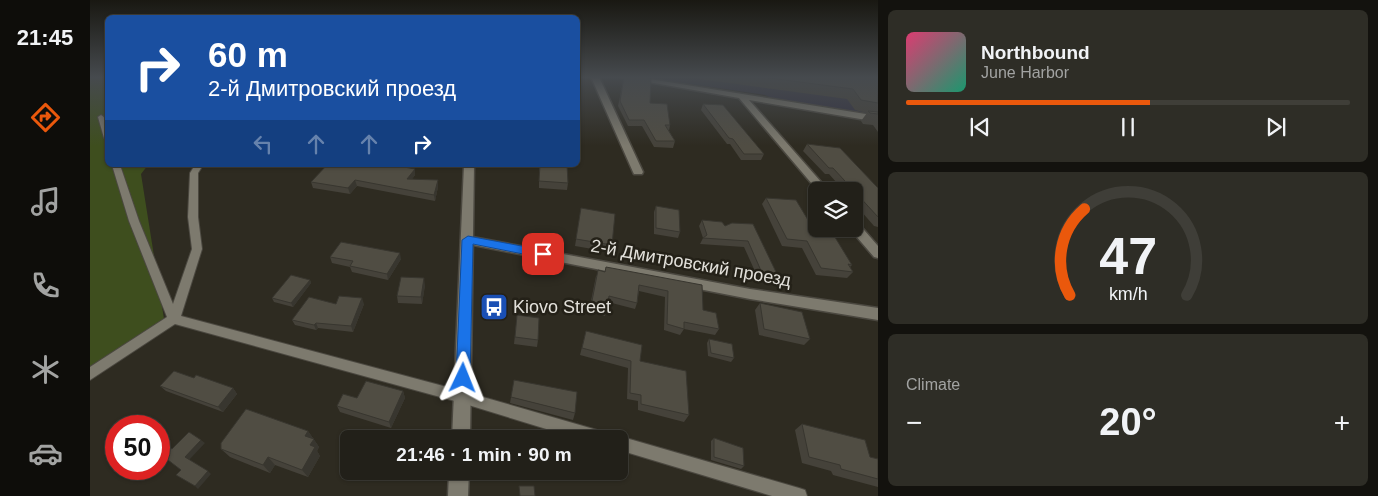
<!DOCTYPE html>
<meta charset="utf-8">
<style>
:root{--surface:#222019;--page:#2e2d26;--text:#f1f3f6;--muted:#a2a3a2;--line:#3f3e38;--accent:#ea580c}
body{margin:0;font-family:Arial,sans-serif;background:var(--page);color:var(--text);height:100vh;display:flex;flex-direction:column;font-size:19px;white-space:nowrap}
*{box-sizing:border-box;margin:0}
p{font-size:16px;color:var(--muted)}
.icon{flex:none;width:28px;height:28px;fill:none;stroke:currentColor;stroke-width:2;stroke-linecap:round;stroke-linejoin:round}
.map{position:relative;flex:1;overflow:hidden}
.side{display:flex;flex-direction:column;gap:10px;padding:10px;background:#13120e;width:500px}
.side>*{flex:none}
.banner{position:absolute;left:15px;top:15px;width:475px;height:152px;border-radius:8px;box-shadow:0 1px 4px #0004,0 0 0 1px var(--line);background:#1a4fa0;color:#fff;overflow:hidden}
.fabs{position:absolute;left:718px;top:182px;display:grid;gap:10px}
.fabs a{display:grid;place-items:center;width:55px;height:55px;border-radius:8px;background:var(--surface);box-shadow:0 1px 4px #0004,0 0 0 1px var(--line);font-size:25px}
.speed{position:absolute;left:15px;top:415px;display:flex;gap:10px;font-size:25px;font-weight:700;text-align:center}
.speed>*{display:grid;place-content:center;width:65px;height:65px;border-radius:50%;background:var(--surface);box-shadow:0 1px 4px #0004,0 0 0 1px var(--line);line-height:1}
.speed .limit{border:8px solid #d22;background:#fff;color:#111}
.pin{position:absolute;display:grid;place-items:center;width:42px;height:42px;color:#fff;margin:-21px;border-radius:10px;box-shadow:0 2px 8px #0006}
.me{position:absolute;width:55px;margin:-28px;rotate:2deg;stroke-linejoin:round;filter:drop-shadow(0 0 4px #0008)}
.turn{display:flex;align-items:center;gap:18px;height:105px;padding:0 20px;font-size:22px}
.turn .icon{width:65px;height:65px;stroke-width:2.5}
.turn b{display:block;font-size:35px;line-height:42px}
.lanes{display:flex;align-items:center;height:48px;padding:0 20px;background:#0003;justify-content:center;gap:25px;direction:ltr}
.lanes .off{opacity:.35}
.big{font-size:38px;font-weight:800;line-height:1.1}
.side .tile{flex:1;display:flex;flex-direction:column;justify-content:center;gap:8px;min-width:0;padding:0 18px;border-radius:8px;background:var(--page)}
.side .dial{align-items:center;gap:0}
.dial svg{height:130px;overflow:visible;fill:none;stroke:var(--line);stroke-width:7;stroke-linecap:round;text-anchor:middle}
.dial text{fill:var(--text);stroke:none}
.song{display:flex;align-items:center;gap:15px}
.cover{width:60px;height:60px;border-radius:8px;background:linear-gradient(135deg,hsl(340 70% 55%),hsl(160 70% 35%))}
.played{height:5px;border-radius:2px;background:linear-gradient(90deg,var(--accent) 55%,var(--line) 55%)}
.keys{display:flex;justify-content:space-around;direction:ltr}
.heat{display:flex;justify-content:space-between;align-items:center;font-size:28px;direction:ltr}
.trip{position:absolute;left:250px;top:430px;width:288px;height:50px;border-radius:8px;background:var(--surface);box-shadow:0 1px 4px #0004,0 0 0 1px var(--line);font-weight:800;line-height:50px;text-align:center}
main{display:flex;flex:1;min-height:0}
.tab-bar{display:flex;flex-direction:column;width:90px;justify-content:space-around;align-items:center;background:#0e0d0a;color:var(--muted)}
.tab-bar .icon{width:35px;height:35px}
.tab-bar .current{color:var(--accent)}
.tab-bar b{font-size:22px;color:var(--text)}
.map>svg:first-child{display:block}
.industrial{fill:#323041}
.green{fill:#3e4e1e}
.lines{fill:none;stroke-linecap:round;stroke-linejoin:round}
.lane-casing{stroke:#4b4840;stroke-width:2}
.street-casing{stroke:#4b4840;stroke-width:3}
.secondary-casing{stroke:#4b4840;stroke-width:3}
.lane{fill:#7d7a6e;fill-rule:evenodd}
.street{fill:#7d7a6e;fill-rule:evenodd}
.secondary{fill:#7d7a6e;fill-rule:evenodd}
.wall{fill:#45423a}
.shaded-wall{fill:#38362f}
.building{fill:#504d43;stroke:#38362f}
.route{fill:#1a73e8;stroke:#114b97}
.labels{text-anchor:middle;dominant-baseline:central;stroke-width:5;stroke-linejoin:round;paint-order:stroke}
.street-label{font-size:18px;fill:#e2e0da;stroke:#242118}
.poi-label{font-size:18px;fill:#e2e0da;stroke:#242118;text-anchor:start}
</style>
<main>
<nav class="tab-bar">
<b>21:45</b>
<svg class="icon current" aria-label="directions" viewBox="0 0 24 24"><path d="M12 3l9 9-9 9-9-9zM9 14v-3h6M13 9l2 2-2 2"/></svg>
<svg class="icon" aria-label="music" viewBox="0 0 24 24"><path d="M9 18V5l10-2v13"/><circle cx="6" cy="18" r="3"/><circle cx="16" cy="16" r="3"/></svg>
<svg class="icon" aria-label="phone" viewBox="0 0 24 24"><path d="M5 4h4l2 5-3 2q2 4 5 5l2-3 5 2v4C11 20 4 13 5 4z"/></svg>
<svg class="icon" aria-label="climate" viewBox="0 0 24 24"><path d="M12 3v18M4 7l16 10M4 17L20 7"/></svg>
<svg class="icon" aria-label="car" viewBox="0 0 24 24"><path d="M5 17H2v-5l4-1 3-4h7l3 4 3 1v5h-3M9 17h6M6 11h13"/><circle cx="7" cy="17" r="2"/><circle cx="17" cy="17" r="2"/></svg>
</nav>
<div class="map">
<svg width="788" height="496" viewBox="0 0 788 496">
<rect width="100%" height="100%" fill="#2e2b21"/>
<path class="industrial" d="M552,77h236v39l-104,-17 -9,-4z"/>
<path class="green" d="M0,77h17l1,88h40l-7,9 23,145 -74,48z"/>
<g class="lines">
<defs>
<path id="lane" d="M11,115c8,4 7,17 7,25l-4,-2 -6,-21z
M22,165h8l19,56 34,83 19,-55 -4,-32 2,-44 5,-8h8l-5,8v44l4,32 -21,67 281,75 142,41 5,2 2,5h-32l-117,-36 -287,-79 -85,56v-13l77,-50 -38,-96z
M529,436l180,52 6,2 2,6h-35l-153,-46v-11h-6z"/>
<path id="street" d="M501,77h8l44,95 -1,2h-8l-1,-2z
M530,77h17l241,39v6l-129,-22 80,91h-11l-79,-93z
M764,222l4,1 20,23v12l-4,-1 -24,-28h4z
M377,236l283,53 128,19v12l-128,-21 -287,-56 -2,-3 2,-3z"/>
<path id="secondary" d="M374,165h10l-4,274h-18z
M359,471h20l-1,25h-20z"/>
</defs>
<use href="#lane" class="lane-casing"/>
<use href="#street" class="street-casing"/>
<use href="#secondary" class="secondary-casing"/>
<use href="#lane" class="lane"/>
<use href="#street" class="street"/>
<use href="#secondary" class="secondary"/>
</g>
<path class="wall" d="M534,77l46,48 -1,6 6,10 -2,7 -19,-1 -12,-21h-14l-10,-20z
M595,77h193v55l-5,-7 -10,-1 -2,-3 6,-8 -12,-3 -8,-11z
M613,104l61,50 -3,6h-20l-11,-16h-3l-26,-34z
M717,144l71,44v39l-4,-1 -20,-23v-12h-10l-15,-17h-4l-22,-23z
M449,165l29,18 -1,7 -28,-2z
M325,169v6l-3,4 26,8 -3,14 -78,-15 -7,8 -37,-6 -2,-6z
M676,198l45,27 41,40 -2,2 3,5 -6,6 -31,-3 -14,-27 -20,-2 -20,-42z
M566,206l24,26 -2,6 -24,-4v-22z
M491,208l31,37 -2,7 -35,-6z
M612,220l23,6 7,-3 45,51 -4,6 -15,-2 -14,-31 -44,-3 3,-6 -4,-12z
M240,257l71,2 -13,21 -36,-8 -2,-5 -18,-4z
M515,272l97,13 1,25 16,19 -4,6 -31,-6 -4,6 -16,-5 1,-33 -26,-6 -2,12 -2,6 -27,-7 -3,14 -16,-5 7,-35z
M220,280l1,3 -18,24 -19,-5 -2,-4z
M335,285l-3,19 -24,-1 -1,-7z
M670,303l50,36 -6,6 -45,-10 -4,-25z
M246,304h28l-11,28 -35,-4 -2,2 -21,-5 -3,-5z
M427,315l21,25 -1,7 -23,-3z
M496,331l54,30 49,54 -5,7 -46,-12v-9l-11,-2 1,-31 -48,-13z
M619,339l25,19 -3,4 -23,-6 -1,-13z
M104,378l39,10 4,6 -14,18 -57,-21 -6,-5z
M313,391l2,7 -14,30 -51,-16 -3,-6 20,-8z
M421,397l64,16 -2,7 -63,-17z
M712,424l68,33 8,2v28l-45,-12 -2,-4 -29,-8 -7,-33z
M218,431l11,16 -2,4 3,5 -12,21 -33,-12 -5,8 -40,-16 -9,-8z
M624,438l30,28 -3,3 -30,-9v-19z
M467,471h33l-1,4 -2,6z"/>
<path class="shaded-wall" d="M325,169v6l-7,10 -1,-6z
M265,180l2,6 -7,8 -2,-6z
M348,180v7l-3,14 -1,-6z
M310,253l1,6 -13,21 -1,-6z
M334,278l1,7 -3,19 -1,-7z
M220,280l1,3 -18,24 -2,-4z
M272,298l2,6 -11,28 -2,-6z
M226,323l2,5 -2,2 -2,-5z
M143,388l4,6 -14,18 -5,-5z
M313,391l2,7 -14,30 -2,-6z
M218,431l11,16 -2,4 3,5 -12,21 -6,-7 8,-25 -5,-9z
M111,440l4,3 -16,17 -4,-3z
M178,457l7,8 -5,8 -7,-8z
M118,471l3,3 -13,15 -3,-3z"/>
<path class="building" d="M534,77h18l9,1 -1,25 17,1 3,21h-5l10,16h-19l-12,-21h-15l-9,-19z
M672,77h116v26l-17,-3 -8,-11z
M613,104l20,1 41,49h-20l-11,-15 -4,-1z
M778,111l10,1v2l-8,-1z
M717,144l33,4 38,40v29l-45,-49h-4z
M237,165h66l22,4 -8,10 31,1 -4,15 -79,-15 -7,8 -37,-6z
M450,165h27l1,18 -29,-2z
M676,198l30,2 15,25h5v4h14l22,36 -4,-1 5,8 -32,-4 -14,-27 -20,-2z
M566,206l23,4 1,22 -24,-4z
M491,208l34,6 -3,31 -36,-6z
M612,220l20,2 3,4 7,-3 21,1 24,50 -15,-1 -14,-32 -45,-3 4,-3z
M251,242l59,11 -13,21 -37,-8 3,-5 -23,-4z
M516,267l96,18 1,25 13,3 3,16 -35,-7v7l-17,-5 1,-33 -29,-6 -2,18 -28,-7 -2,14 -16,-4 7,-36 7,2z
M201,275l19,5 -19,23 -19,-5z
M311,277l23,1 -3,19 -24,-1z
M249,296l23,2 -11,28 -35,-3 -2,2 -22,-5 17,-23 27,7z
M670,303l42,9 8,27 -46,-10z
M427,315l22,3 -1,22 -23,-3z
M496,331l56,14 -2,16 46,10 3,44 -48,-11v-9l-11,-2 1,-32 -49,-13z
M619,339l23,5 2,14 -23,-5z
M84,371l20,7 2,-3 37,13 -15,19 -58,-21z
M424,380l63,12 -2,21 -64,-16z
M276,381l37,10 -14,31 -52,-16 6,-12 14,4z
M156,409l62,22 -3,5 9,3 -4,6 5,2 -13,23 -34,-13 -5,8 -42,-16v-6z
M712,424l63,16 5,17 8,2v20l-37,-10 -1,-4 -31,-8z
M99,432l12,8 -16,17 23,14 -13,15 -19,-11 5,-5 -22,-17v-12l13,8z
M624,438l29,10 1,18 -30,-9z
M486,471h14l-1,4z
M429,486h15l1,10h-15z"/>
<linearGradient id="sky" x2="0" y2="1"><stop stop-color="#191812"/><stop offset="0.53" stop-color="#464a4e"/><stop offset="1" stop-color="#464a4e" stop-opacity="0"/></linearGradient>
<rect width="788" height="146" fill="url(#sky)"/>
<path class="route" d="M378,236l75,14 6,4 -6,4 -70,-14 -3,134 -2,5 -5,2 -5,-2 -2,-5 6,-138z"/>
<defs>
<symbol id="bus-square" viewBox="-11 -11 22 22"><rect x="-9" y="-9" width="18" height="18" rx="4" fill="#1a4fb4" stroke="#242118"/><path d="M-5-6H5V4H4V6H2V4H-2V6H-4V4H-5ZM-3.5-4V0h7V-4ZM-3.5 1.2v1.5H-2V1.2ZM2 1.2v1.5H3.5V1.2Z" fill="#fff"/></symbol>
</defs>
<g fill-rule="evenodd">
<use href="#bus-square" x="388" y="291" width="32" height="32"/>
</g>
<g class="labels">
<g class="street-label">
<text transform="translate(601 263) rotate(10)">2-й Дмитровский проезд</text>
</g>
<g class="poi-label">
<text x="423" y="307">Kiovo Street</text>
</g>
</g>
</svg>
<div class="fabs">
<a><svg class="icon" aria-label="layers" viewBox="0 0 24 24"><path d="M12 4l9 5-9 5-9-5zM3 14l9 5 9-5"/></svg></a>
</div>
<div class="speed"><div class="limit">50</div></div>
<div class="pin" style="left:453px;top:254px;background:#d93025"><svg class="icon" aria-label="arrive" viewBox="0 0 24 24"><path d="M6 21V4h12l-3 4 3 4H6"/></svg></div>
<svg class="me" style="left:373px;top:378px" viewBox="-20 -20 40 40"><path d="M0-17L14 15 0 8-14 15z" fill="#1a73e8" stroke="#fff" stroke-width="4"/></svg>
<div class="trip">21:46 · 1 min · 90 m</div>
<div class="banner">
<div class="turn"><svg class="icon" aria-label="right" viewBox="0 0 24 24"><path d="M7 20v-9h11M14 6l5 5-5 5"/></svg><div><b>60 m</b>2-й Дмитровский проезд</div></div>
<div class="lanes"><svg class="icon off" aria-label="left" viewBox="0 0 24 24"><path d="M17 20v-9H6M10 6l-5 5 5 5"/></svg><svg class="icon off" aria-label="ahead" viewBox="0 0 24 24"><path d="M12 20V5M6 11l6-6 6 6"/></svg><svg class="icon off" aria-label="ahead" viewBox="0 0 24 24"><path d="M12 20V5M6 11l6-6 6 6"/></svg><svg class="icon" aria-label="right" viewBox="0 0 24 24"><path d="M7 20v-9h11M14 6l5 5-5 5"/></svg></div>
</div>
</div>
<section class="side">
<div class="tile">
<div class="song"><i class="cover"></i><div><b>Northbound</b><p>June Harbor</p></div></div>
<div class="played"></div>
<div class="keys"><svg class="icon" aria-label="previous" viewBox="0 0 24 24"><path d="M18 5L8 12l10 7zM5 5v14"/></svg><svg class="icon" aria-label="pause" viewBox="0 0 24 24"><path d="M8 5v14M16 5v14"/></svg><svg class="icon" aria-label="next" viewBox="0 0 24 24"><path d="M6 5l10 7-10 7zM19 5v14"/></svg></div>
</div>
<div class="tile dial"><svg viewBox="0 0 100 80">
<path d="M14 69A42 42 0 1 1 86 69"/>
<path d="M14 69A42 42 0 0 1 23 16" stroke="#ea580c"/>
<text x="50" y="56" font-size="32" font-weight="700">47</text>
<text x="50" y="72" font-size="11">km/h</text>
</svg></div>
<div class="tile"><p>Climate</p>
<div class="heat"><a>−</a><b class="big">20°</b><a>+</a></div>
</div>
</section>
</main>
